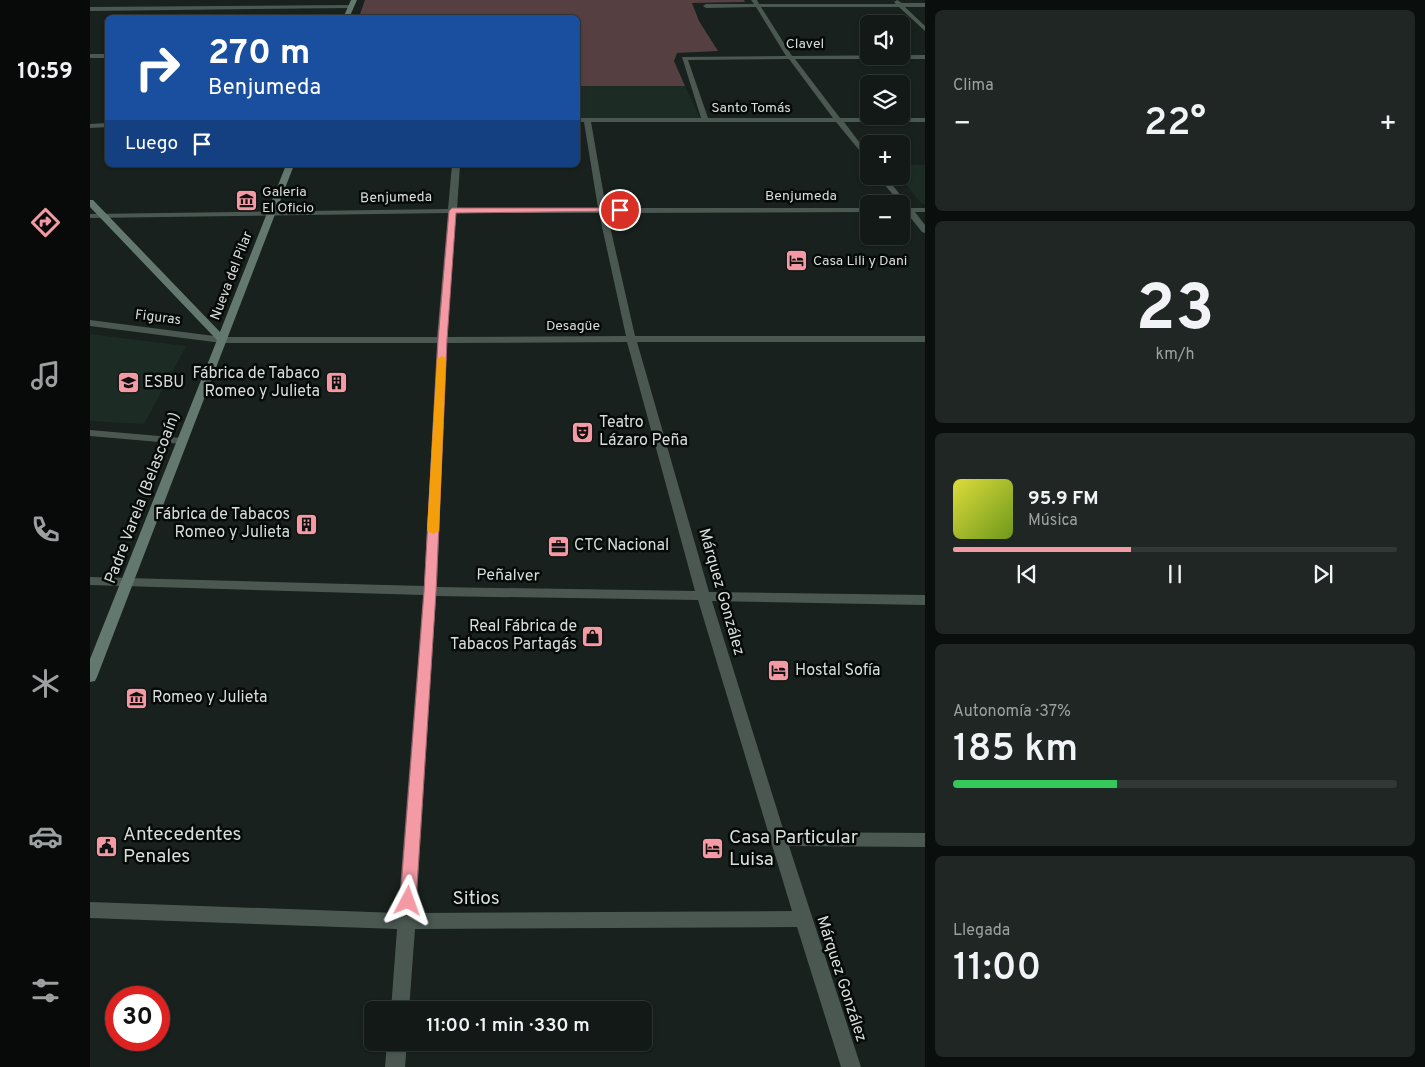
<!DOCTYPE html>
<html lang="es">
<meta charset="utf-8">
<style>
:root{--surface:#121916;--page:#1f2623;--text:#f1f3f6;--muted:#9ca0a1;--line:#313835;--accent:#f49aa5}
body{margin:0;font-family:Overpass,sans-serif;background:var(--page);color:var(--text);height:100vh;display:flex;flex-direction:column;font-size:19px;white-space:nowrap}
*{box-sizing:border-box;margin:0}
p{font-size:16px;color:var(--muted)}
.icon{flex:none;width:28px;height:28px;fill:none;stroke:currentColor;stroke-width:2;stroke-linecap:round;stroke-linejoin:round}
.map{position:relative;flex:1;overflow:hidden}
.details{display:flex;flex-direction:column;gap:10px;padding:10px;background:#0a0e0c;width:500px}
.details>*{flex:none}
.hud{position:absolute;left:15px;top:15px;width:475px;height:152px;border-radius:8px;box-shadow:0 1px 4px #0004,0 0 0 1px var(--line);background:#1a4fa0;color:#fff;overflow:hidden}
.tools{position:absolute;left:770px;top:15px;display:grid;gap:10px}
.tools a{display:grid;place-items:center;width:50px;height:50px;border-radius:8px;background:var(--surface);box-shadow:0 1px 4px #0004,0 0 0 1px var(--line);font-size:25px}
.speed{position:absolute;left:15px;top:986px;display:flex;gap:10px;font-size:25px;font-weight:700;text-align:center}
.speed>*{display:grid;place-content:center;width:65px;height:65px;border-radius:50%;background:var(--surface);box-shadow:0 1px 4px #0004,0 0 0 1px var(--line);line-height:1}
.speed .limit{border:8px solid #d22;background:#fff;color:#111}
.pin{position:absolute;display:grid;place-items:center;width:42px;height:42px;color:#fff;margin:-21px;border:2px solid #fff;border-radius:50%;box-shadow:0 1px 5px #0007}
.me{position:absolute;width:55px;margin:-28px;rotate:4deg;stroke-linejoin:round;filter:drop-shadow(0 0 4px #0008)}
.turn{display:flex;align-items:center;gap:18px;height:105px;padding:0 20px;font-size:22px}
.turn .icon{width:65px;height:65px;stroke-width:2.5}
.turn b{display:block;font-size:35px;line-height:42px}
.then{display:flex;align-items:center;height:48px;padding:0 20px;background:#0003;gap:10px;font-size:19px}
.big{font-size:38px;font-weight:600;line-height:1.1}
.details .card{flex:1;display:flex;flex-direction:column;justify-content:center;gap:8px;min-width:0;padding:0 18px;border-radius:8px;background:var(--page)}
.details .dial{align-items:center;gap:0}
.dial b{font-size:65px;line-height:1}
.song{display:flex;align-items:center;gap:15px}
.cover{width:60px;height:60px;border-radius:8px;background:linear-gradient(135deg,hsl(60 70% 55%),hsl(80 70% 35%))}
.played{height:5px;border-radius:2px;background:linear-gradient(90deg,var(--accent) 40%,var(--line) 40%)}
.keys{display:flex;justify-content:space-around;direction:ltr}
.heat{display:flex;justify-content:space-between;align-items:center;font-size:28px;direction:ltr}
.charge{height:8px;border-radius:4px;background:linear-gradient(90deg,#34c759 37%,var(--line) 0)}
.trip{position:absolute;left:274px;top:1001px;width:288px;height:50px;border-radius:8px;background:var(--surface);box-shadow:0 1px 4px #0004,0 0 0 1px var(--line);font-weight:600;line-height:50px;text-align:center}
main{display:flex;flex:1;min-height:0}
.menu{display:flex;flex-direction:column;width:90px;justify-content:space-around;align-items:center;background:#070a09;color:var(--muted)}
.menu .icon{width:35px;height:35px}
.menu .selected{color:var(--accent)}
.menu b{font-size:22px;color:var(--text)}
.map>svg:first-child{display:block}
.built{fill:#1c2c25}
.green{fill:#553f41}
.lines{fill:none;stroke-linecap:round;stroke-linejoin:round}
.street{fill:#4b5852;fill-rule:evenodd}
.secondary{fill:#63796f;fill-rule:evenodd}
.route{fill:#f49aa5;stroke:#9f646b}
.slow{fill:#f59e0b}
.labels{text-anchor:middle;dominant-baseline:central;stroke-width:5;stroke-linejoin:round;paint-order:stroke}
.far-street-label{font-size:14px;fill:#d8dedc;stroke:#060a08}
.far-poi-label{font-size:14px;fill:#d8dedc;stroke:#060a08;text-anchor:start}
.poi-label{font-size:16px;fill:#d8dedc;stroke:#060a08;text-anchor:start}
.street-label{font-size:16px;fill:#d8dedc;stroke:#060a08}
.near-poi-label{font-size:19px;fill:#d8dedc;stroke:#060a08;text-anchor:start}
.near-street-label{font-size:19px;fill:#d8dedc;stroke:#060a08}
</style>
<main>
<nav class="menu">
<b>10:59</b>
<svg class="icon selected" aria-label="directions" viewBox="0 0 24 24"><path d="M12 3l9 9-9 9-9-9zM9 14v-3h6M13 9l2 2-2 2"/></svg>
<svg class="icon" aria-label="music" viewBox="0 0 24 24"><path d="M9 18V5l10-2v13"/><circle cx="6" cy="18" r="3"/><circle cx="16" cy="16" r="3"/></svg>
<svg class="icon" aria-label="phone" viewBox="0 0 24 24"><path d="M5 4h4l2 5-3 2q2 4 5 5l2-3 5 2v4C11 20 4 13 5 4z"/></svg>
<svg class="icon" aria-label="climate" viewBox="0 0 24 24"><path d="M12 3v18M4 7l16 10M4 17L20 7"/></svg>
<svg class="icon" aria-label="car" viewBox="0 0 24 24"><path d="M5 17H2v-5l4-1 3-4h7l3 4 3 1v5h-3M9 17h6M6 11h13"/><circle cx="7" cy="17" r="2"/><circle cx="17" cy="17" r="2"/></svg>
<svg class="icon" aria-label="filters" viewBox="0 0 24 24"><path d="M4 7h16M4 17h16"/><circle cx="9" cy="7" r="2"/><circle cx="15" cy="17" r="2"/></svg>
</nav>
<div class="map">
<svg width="835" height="1067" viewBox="0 0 835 1067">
<rect width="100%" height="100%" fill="#18211d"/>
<path class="built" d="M488,86h107l15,32h-122z
M811,165h24v39h-3l-23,-28h2z
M0,334l96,12 -42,78 -54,-3z"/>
<path class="green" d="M275,0h379l1,2 -53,1 7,18 19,30 -41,2 -3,8 11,25h-107v-68l-219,-1z"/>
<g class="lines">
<path class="street" d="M661,0h6l2,4h137l-2,-2 3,-2 5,3h23v4h-20l20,19v5l-26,-24h-138l31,49 133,-1v4h-130l45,59h85v4h-81l25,33v7l-33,-40h-245l15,86h263v4l-262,1 28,123h290v6h-288l72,250 216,3v10l-213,-4 72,231 141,1v14l-136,-1 72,221h-20l-44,-140 -382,2 -6,81h-18l6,-81 -307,-11v-16l308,11 25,-318 -333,-10v-8l334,9 13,-243h-215l-132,-17v-6l132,17h215l11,-124 -358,5v-4l358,-5 4,-44h8l-3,44 141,-1 -14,-86h-6v-4h123l-19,-61 104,-1 -30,-49 -50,1 -3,-2 3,-2h48zM699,59l44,59h-125l-20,-58zM366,213h143l27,123 -179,1zM537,342l68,249 -258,-4 10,-244zM346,596l262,4 94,311 -376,2z
M264,5l-2,3 -262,3v-4z
M0,54h18v4h-18z
M18,123v4l-18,1v-4z
M787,176h8l26,32h14v4h-10l10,13v8l-3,-1 -16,-20h-5v-8z
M0,430l92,8 6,3 -6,3 -92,-8z
M297,1042h20l-2,25h-20z"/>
<path class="secondary" d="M261,0h6l-8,18h-6z
M196,165h8l-197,512 -2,4 -5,1v-23l127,-319 -127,-133v-7h3l127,132z"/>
</g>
<path class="route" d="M530,208h3v3l-167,2 -9,127 -11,252 -20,309 -2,5 -6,2 -5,-2 -3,-5 24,-309 14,-252 11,-129 3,-3z"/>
<path class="slow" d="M352,356l4,3 -7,172 -6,3 -6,-3 10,-172z"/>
<defs>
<symbol id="museum-square" viewBox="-11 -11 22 22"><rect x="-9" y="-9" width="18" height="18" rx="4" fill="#f49aa5" stroke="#060a08"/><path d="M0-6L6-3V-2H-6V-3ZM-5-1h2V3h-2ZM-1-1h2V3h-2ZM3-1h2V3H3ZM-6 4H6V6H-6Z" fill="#111"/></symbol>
<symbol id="hotel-square" viewBox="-11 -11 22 22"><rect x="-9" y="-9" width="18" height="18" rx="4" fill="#f49aa5" stroke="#060a08"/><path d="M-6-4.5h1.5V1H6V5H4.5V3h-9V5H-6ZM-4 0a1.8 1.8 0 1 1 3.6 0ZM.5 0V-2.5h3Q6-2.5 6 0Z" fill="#111"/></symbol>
<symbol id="school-square" viewBox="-11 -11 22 22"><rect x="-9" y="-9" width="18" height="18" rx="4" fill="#f49aa5" stroke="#060a08"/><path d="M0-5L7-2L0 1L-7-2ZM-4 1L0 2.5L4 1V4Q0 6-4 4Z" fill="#111"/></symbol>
<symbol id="building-square" viewBox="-11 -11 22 22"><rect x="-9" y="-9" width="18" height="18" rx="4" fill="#f49aa5" stroke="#060a08"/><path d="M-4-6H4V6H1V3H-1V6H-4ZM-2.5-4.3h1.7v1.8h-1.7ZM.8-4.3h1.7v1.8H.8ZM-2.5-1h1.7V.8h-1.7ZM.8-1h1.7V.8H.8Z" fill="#111"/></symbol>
<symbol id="theatre-square" viewBox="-11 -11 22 22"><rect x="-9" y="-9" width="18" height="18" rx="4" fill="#f49aa5" stroke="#060a08"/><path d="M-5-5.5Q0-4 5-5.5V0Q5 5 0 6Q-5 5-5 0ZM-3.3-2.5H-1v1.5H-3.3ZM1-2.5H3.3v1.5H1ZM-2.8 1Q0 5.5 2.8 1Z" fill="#111"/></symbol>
<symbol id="office-square" viewBox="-11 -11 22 22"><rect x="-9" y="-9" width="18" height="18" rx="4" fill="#f49aa5" stroke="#060a08"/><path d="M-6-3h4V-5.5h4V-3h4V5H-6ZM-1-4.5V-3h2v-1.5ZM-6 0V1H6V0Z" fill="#111"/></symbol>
<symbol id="shop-square" viewBox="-11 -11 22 22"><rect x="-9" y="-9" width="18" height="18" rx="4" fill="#f49aa5" stroke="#060a08"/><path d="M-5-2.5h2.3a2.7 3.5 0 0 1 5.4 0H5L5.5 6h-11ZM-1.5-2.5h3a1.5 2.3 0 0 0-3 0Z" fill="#111"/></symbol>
<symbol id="civic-square" viewBox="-11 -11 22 22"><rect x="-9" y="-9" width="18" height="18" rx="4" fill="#f49aa5" stroke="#060a08"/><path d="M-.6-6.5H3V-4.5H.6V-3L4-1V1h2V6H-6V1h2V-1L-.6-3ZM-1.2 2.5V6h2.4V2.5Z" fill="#111"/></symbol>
</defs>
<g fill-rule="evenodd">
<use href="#museum-square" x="144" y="188" width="25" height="25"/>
<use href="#hotel-square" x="694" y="248" width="25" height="25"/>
<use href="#school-square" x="26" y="370" width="25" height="25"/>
<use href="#building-square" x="234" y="370" width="25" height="25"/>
<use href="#theatre-square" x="480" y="420" width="25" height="25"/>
<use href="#building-square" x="204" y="512" width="25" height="25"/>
<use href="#office-square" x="456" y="534" width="25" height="25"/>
<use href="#shop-square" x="490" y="624" width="25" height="25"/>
<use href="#hotel-square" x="676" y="658" width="25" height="25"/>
<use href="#museum-square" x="34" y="686" width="25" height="25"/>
<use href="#civic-square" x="4" y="834" width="25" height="25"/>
<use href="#hotel-square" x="610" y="836" width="25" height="25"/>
</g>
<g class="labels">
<g class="far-street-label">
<text x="715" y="44">Clavel</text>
<text x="661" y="108">Santo Tomás</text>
<text x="711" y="196">Benjumeda</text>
<text transform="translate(306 198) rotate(-1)">Benjumeda</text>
<text transform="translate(142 276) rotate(-69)">Nueva del Pilar</text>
<text transform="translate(68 318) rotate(7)">Figuras</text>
<text x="483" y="326">Desagüe</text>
</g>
<g class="far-poi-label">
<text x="172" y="192">Galeria<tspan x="172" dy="16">El Oficio</tspan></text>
<text x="723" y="261">Casa Lili y Dani</text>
</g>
<g class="poi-label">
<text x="230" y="374" text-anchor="end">Fábrica de Tabaco<tspan x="230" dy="18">Romeo y Julieta</tspan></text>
<text x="54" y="383">ESBU</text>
<text x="509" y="423">Teatro<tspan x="509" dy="18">Lázaro Peña</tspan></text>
<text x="200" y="515" text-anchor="end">Fábrica de Tabacos<tspan x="200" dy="18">Romeo y Julieta</tspan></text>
<text x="484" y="546">CTC Nacional</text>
<text x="487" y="627" text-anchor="end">Real Fábrica de<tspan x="487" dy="18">Tabacos Partagás</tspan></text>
<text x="705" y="671">Hostal Sofía</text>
<text x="62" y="698">Romeo y Julieta</text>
</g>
<g class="street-label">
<text transform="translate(53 498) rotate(-69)">Padre Varela (Belascoaín)</text>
<text transform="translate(418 576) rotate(1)">Peñalver</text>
<text transform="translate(631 592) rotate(74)">Márquez González</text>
<text transform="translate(751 979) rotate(72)">Márquez González</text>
</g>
<g class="near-poi-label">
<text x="33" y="835">Antecedentes<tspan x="33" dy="22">Penales</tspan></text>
<text x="639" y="838">Casa Particular<tspan x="639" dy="22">Luisa</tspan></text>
</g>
<g class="near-street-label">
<text x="386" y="899">Sitios</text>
</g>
</g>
</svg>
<div class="tools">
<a><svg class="icon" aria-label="sound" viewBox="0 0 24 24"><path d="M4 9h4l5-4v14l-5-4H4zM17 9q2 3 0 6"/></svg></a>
<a><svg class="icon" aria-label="layers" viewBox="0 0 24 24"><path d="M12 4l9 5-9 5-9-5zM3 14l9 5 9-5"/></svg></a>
<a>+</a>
<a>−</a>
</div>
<div class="speed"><div class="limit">30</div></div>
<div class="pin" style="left:530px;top:210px;background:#d93025"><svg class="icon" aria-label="arrive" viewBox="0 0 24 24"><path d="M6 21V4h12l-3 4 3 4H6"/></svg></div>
<svg class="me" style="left:318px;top:901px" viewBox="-20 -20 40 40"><path d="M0-17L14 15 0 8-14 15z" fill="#f49aa5" stroke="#fff" stroke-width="4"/></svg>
<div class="trip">11:00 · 1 min · 330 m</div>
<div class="hud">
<div class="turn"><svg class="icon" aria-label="right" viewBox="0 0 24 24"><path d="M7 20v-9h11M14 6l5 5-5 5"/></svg><div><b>270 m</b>Benjumeda</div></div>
<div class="then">Luego<svg class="icon" aria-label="arrive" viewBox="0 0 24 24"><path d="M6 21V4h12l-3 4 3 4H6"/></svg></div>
</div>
</div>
<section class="details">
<div class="card"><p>Clima</p>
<div class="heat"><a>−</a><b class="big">22°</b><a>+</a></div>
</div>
<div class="card dial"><b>23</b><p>km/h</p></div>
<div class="card">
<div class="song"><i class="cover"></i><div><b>95.9 FM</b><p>Música</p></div></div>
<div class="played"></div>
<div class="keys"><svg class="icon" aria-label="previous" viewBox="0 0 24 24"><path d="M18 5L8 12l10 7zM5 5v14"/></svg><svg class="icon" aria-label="pause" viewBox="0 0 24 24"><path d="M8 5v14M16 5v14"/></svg><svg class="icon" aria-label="next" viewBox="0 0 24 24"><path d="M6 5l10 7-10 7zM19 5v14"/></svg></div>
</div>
<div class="card"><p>Autonomía · 37%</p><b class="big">185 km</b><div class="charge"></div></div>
<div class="card"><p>Llegada</p><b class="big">11:00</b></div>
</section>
</main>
